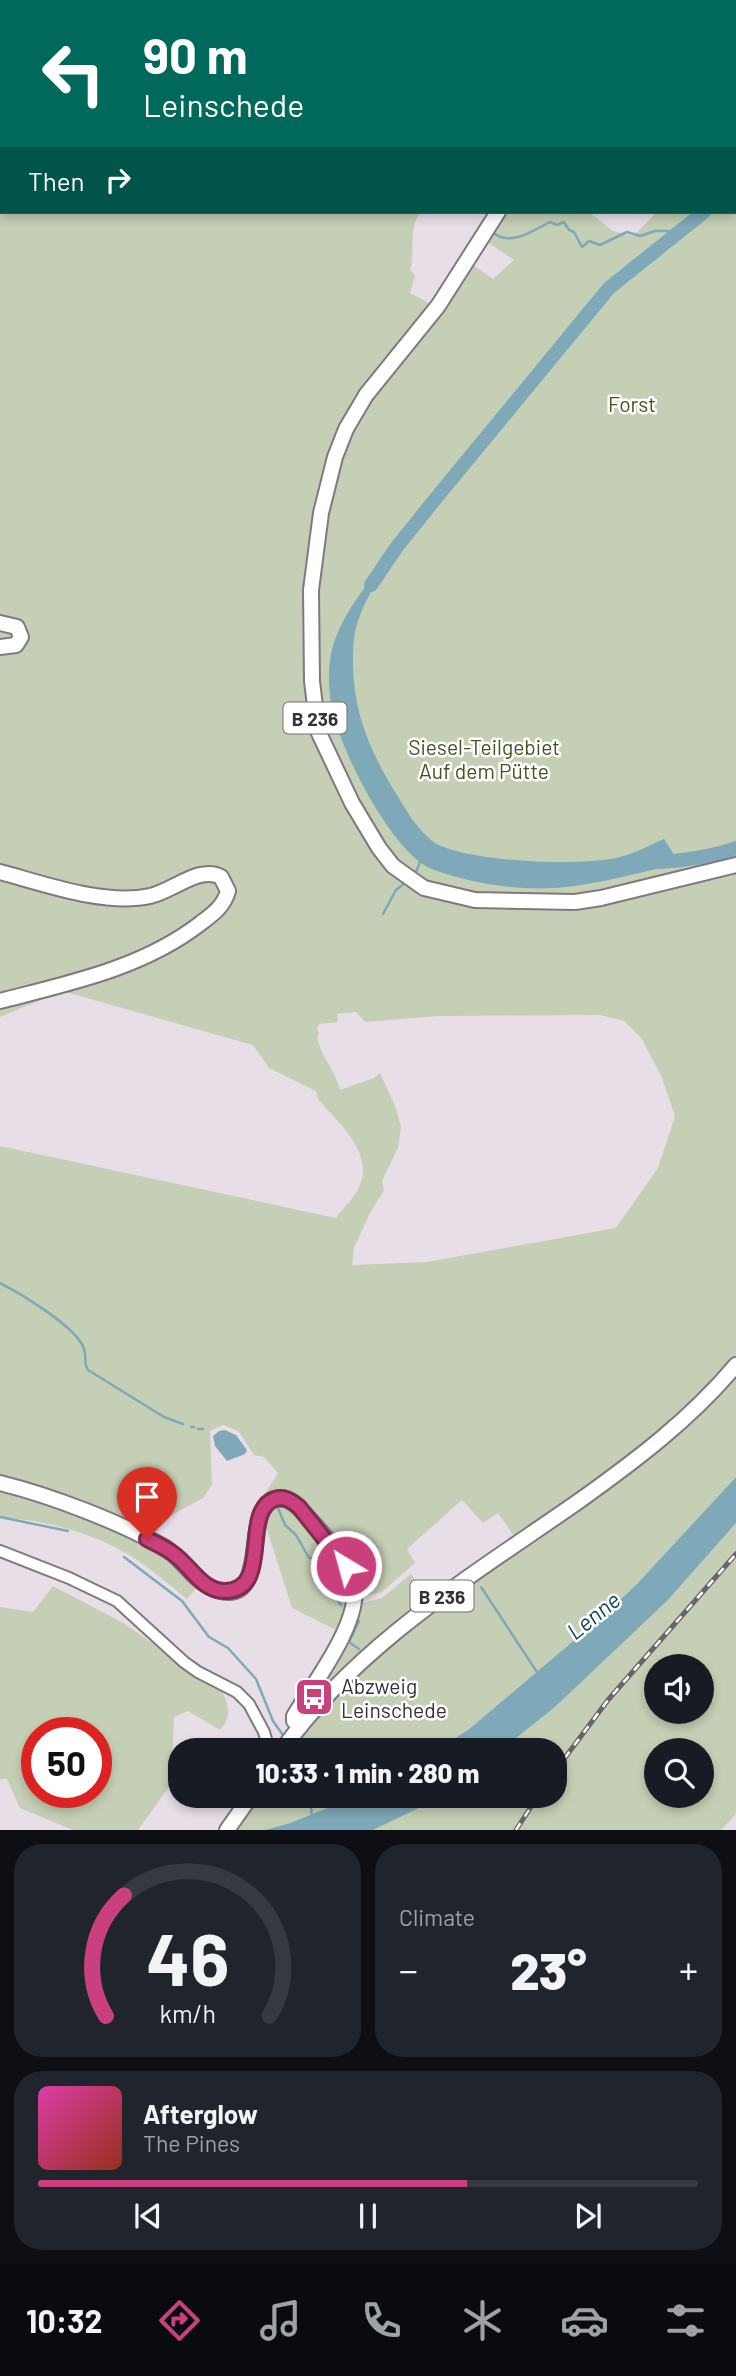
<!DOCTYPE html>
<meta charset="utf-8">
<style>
:root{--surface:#171b24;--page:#20242c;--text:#f1f3f6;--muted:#9ea1a6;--line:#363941;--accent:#c9407d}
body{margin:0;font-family:Barlow,sans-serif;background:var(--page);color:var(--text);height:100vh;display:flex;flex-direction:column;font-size:26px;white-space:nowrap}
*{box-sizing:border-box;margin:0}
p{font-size:23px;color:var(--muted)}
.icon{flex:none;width:38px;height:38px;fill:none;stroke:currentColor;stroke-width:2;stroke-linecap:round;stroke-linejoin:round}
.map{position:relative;height:1830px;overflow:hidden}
.drawer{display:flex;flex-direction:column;gap:14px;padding:14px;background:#0d0f14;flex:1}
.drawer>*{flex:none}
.hud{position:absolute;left:0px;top:0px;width:737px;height:214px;box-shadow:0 4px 10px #0003;background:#00695c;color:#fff;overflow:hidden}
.tools{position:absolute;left:644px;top:1654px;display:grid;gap:14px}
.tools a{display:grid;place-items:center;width:70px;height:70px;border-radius:50%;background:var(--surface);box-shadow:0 4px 10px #0003;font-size:35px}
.speed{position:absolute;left:21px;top:1717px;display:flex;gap:14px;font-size:35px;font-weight:700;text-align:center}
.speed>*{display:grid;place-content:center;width:91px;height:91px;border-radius:50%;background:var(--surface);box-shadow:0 4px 10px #0003;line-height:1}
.speed .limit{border:10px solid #d22;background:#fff;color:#111}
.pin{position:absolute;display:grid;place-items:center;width:60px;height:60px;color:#fff;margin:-72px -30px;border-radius:50% 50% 50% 0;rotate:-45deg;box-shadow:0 0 7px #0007}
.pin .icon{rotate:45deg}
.me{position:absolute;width:77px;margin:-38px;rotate:323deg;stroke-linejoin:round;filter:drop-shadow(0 0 5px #0008)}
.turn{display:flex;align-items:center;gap:24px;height:147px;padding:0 28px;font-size:32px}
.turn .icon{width:91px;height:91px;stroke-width:2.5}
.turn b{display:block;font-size:49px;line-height:60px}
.then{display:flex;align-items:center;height:66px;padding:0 28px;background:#0003;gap:14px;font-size:26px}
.big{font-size:52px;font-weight:800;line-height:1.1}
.drawer .tile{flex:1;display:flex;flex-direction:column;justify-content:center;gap:10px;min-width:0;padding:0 24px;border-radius:28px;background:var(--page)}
.drawer .dial{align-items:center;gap:0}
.dial svg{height:182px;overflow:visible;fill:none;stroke:var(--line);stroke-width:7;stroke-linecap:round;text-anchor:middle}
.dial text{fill:var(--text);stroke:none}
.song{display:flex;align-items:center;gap:21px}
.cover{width:84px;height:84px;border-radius:10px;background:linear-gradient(135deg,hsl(320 70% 55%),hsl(10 70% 35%))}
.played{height:7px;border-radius:4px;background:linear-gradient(90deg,var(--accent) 65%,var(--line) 65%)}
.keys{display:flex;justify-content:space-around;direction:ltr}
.heat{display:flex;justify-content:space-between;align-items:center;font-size:38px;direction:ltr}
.drawer .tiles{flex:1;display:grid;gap:14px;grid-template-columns:1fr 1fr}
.tile:last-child{grid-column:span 2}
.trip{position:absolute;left:168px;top:1738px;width:399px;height:70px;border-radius:28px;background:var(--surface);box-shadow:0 4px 10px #0003;font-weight:800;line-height:70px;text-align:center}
.menu{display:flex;height:112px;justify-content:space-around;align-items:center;background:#090b0e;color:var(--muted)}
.menu .icon{width:49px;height:49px}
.menu .on{color:var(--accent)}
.menu b{font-size:32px;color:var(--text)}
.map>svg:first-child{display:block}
.green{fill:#c4cfb5;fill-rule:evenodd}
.water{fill:#7fa8b8}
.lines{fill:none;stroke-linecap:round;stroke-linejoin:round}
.stream{stroke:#7fa8b8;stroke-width:2.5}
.river{stroke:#7fa8b8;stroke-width:14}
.minor-casing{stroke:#817881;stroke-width:14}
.major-casing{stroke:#817881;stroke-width:18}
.minor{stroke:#fff;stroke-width:10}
.major{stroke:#fff;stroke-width:14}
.rail-casing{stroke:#6a646a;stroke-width:5}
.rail{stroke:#fff;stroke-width:2.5;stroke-dasharray:8;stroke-linecap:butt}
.route-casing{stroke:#832a51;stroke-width:18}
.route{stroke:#c9407d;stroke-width:12}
.labels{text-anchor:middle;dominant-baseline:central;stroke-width:5;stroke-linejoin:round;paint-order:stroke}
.shield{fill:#fff;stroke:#726f72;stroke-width:2}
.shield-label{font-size:19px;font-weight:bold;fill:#353135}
.park-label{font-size:21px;fill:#42541f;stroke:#fff}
.poi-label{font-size:21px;fill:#353135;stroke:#fff;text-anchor:start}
.water-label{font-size:23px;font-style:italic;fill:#0e475a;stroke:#fff}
</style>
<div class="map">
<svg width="736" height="1830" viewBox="0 0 736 1830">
<rect width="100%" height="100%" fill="#e8dee8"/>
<path class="green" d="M0,0l242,2h-240v210h419c-14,15 -5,41 -11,58l5,5 -5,18 19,10 -48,66 -38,57 -22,111c5,-26 8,-55 18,-79 26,-70 89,-132 134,-193l20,14 21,-19 -28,-19 20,-29h83l24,19 20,5 24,-24h78l1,-81v1227l-81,81 -139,100 -18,-26 -15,10 -21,-23 -55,49 8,14 -33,29 -23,6 -49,-85 -41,-19 -8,6 17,-27 -14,-16 -10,-2 -16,-24 -15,-6 -13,6 2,54 -9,13 -37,20 -21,15 -145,-55v-332l336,72c7,-10 19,-20 23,-31 16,-34 -21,-64 -41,-88l-2,-8 -47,-23 -16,-23 -191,-54 -62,26v-10l163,-53 65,-54 -6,-28 -72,21 -42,1 -108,-25zM356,1012l9,10 74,-6 161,-1 24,6 17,17 20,37 14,41 -17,52 -42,60 -189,34 -75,3 2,-17 15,-33 15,-25 -2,-9 16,-33 3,-21 -5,-19 -16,-35 -6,5 -34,12c-5,-20 -19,-34 -23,-53l2,-3 -2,-6 2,-4 19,-2 -1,-8z
M414,0h228l-230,2z
M0,877l92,24 110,-22 16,3c1,5 4,10 2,15 -2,7 -10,12 -14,16 -49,47 -141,65 -206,82z
M736,1371v106l-100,108 -39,36 -129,109 -31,20h-147l58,-71 80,-68 232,-165z
M0,1485l38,10 100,45 34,20 27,25 -12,14c-19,-15 -39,-33 -61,-46 -38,-21 -83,-34 -126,-35z
M269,1503l16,1 20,13 42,63 3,19 -12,32 -46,-23 -27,-85z
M736,1523v291l-15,16h-348l48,-23 19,-11h115v-46h-54l54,-43 113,-107zM656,1666h46v46h-46zM656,1750h46v46h-46z
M411,1574l19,27 -60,43 -62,65 -4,-2 55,-103 23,-6z
M53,1586l72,38 98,69c6,15 9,24 -3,37l-32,-19 -14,6 -3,67 -33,46h-65l-53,-22 -13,-29h-7v-172l33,5zM37,1732h59v60h-59z
M260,1796h98l-68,27 -25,7h-28z"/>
<path class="water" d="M380,568l2,3c-9,17 -19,34 -25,53 -4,13 -4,28 -4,42 1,48 18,88 44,129 9,15 23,39 40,49 34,18 145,23 183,13 16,-4 30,-12 44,-18l16,25c-41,8 -83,21 -125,24 -34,2 -73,-3 -105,-13 -10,-3 -21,-6 -29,-12 -36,-27 -80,-111 -89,-155 -3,-14 -4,-33 -2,-47 4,-34 29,-67 50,-93z
M225,1430l11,5 11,15 -2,4 -18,7 -12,-15 -2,-10 6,-5z
M736,1477v46l-68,77 -113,107 -54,43h-64l31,-20 129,-109 39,-36z
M358,1796h82l-19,11 -48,23h-108l25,-7z"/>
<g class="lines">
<path class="stream" d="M224,0l6,2
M421,2l2,-2
M495,234c17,12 39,-4 55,-12l7,3 7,-3 5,8 5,2 8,15 7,-6 11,4 27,-13 13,4 15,-5h14l4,6
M416,872l4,-10
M383,914l13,-24 9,-7
M0,1283c20,10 78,45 84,66 3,7 -1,14 4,21l76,47 19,7
M191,1427h3
M198,1429h5
M278,1508l7,17 11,10 13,23h4l5,14 13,17
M0,1517l68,14
M124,1557l58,44 27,36 19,11 28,31 17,42 12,17
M481,1587l56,85
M334,1594l7,11
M359,1621l-10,21 10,7
M310,1796l2,21"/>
<path class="river" d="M735,186h1
M371,585l25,-37 36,-45 177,-215 95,-76
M660,862c27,-2 51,-5 76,-14"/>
<defs>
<path id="minor" d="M0,1551l69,27 48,23 67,61 14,10 39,20 12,12 15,28 5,18"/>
<path id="major" d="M646,2l1,-2
M498,212l-60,94 -72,89 -20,34 -11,28 -14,56 -10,77 1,91 6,50 34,72 27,45 14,18 31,22 51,12 100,2 26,-4 135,-33
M0,623l17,4 4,10 -5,8 -16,2
M0,872c45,12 105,34 150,24 23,-5 50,-31 71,-19l7,14c-4,15 -15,23 -27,32 -58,45 -131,60 -201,78
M0,1483c52,13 117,38 164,64 19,11 31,37 53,43 55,16 24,-79 57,-91 7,-2 14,0 20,4 18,18 55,57 60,82 7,38 -41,99 -60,131v5l6,6
M282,1750c77,-107 191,-175 297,-249 56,-40 112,-82 157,-136
M227,1830l24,-34"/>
</defs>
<use href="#minor" class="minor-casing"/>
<use href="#major" class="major-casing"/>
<use href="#minor" class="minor"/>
<use href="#major" class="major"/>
<defs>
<path id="rail" d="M555,1771l53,-71 128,-146
M516,1830l22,-34"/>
</defs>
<use href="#rail" class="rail-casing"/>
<use href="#rail" class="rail"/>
</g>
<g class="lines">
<defs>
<path id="route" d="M147,1539c10,5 19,9 28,16 16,12 28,37 51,36 47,-2 14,-80 49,-92 10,-3 16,2 24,8l47,59"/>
</defs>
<use href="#route" class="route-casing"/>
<use href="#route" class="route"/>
</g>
<defs>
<symbol id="bus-square" viewBox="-11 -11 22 22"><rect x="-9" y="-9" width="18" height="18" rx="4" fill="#c9407d" stroke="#fff"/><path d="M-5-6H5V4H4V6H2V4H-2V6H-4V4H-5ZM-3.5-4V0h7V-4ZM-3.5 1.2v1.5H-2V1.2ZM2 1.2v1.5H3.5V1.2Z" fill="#fff"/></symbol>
</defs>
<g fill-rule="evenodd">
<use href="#bus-square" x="292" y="1675" width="44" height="44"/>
</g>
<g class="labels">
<g class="shield">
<rect x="283.5" y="702.5" width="63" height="31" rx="5"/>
<rect x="410.5" y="1580.5" width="63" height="31" rx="5"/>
</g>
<g class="shield-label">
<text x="315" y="718">B 236</text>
<text x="442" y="1596">B 236</text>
</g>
<g class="park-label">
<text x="632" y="403">Forst</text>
<text x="484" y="746">Siesel-Teilgebiet<tspan x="484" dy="24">Auf dem Pütte</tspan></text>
</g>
<g class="poi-label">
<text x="341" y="1685">Abzweig<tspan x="341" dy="24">Leinschede</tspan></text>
</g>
<g class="water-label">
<text transform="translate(593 1615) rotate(-39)">Lenne</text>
</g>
</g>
</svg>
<div class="tools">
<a><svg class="icon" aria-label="sound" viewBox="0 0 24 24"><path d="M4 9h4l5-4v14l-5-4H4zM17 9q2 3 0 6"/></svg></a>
<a><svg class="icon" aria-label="search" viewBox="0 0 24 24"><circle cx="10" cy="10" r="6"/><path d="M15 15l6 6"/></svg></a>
</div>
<div class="speed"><div class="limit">50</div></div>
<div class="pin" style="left:147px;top:1539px;background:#d93025"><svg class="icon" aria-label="arrive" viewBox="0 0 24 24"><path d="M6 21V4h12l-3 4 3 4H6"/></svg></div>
<svg class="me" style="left:346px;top:1566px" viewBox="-20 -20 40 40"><circle r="17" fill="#c9407d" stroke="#fff" stroke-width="3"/><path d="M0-11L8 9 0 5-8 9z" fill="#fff"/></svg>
<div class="trip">10:33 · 1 min · 280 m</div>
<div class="hud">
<div class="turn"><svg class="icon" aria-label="left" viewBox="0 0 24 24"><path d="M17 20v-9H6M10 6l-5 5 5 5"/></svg><div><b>90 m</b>Leinschede</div></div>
<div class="then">Then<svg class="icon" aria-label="right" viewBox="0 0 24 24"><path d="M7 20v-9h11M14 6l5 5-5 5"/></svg></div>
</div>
</div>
<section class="drawer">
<div class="tiles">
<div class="tile dial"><svg viewBox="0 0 100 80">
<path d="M14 69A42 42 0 1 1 86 69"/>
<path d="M14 69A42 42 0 0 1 22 16" stroke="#c9407d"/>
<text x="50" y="56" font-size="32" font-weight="700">46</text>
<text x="50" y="72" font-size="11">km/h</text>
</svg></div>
<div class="tile"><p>Climate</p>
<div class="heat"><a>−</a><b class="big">23°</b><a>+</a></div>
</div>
<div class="tile">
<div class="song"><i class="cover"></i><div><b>Afterglow</b><p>The Pines</p></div></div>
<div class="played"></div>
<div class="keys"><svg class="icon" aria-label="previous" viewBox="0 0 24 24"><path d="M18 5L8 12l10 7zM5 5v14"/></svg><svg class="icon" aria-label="pause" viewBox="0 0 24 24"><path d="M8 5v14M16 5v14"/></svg><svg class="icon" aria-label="next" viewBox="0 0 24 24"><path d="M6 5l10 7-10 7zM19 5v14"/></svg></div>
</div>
</div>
</section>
<nav class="menu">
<b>10:32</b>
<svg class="icon on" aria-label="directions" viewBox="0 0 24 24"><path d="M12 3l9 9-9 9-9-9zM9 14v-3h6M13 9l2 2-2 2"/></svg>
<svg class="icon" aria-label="music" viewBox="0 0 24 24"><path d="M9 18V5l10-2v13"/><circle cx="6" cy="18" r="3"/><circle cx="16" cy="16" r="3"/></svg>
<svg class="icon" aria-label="phone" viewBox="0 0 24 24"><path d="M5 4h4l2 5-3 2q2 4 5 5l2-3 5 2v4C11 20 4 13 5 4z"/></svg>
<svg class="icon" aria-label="climate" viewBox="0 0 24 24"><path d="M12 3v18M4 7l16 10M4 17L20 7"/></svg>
<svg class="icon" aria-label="car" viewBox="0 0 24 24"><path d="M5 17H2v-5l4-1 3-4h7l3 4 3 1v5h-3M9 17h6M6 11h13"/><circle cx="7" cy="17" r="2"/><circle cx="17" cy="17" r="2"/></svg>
<svg class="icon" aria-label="filters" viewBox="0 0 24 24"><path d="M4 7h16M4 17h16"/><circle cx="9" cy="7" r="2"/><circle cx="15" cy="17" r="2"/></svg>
</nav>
